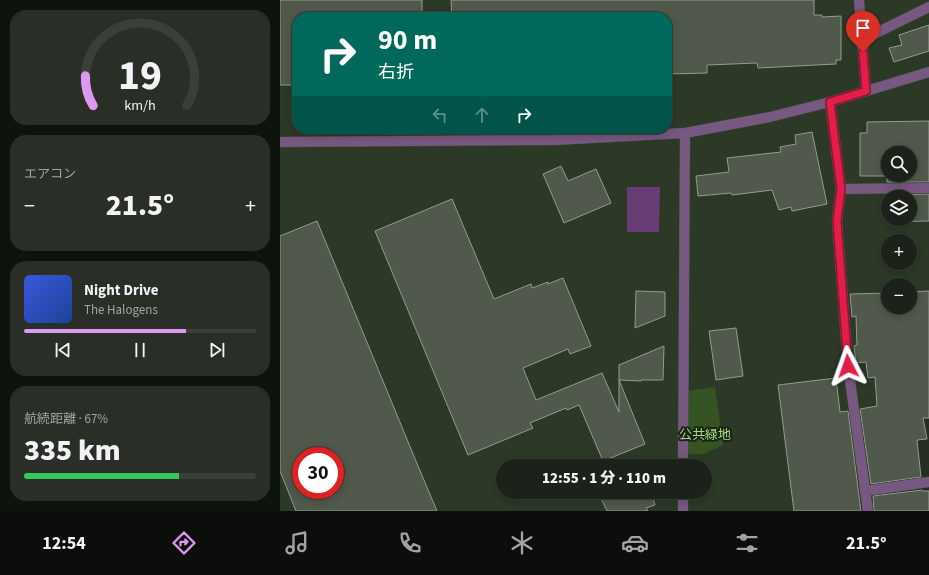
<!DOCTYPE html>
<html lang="ja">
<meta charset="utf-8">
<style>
:root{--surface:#1c2219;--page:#292f26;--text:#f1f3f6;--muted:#a0a4a2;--line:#3a3f38;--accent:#de98f2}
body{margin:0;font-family:"Source Sans 3","Noto Sans JP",sans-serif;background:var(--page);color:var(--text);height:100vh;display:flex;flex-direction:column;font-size:15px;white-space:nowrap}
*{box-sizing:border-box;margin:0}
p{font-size:13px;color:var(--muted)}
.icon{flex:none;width:22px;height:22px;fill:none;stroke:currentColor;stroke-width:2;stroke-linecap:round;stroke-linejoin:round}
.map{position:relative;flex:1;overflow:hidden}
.side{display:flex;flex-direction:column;gap:10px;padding:10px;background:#0f130e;width:280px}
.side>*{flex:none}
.top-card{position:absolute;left:12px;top:12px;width:380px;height:122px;border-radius:16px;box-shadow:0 2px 10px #0003,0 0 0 1px var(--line);background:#00695c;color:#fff;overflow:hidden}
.fabs{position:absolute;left:601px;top:146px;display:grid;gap:8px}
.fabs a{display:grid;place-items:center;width:36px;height:36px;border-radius:50%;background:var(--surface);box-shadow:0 2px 10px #0003,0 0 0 1px var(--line);font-size:20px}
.speed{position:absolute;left:12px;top:447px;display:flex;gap:8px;font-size:20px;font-weight:700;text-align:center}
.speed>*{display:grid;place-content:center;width:52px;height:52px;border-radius:50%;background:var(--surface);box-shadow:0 2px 10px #0003,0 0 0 1px var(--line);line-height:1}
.speed .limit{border:6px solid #d22;background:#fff;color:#111}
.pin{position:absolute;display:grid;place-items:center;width:34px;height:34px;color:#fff;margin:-41px -17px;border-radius:50% 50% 50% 0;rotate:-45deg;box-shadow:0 0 4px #0007}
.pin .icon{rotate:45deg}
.me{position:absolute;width:44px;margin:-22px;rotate:356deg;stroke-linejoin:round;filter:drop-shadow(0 0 3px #0008)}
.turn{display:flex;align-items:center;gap:14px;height:84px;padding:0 20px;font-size:18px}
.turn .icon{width:52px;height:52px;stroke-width:2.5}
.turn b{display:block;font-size:28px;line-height:34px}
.lanes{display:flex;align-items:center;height:38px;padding:0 20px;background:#0003;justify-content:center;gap:20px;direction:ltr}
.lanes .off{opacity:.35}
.big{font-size:30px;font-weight:800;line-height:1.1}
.side .widget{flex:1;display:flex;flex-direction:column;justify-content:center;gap:6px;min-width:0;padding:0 14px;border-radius:16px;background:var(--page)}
.side .dial{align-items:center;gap:0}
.dial svg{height:104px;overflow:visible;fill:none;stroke:var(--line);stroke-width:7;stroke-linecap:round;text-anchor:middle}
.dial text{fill:var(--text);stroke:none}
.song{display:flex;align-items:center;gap:12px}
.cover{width:48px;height:48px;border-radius:6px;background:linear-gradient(135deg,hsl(230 70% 55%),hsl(220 70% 35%))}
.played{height:4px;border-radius:2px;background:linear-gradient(90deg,var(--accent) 70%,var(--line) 70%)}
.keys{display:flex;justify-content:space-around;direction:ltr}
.heat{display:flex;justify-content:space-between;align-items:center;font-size:22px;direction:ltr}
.charge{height:6px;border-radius:3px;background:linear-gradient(90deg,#34c759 67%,var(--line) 0)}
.trip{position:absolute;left:216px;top:459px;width:216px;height:40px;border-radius:20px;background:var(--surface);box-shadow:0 2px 10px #0003,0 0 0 1px var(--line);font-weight:800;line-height:40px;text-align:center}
.dock{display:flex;height:64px;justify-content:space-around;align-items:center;background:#0b0e0a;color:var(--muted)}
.dock .icon{width:28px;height:28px}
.dock .active{color:var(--accent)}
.dock b{font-size:18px;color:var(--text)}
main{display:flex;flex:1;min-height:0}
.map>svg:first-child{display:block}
.built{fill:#2c3926;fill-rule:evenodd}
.green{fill:#365423}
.water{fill:#683c74}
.building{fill:#50594b;stroke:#929d8d;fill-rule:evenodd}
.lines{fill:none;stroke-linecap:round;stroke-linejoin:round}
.minor-casing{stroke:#40493c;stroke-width:11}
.minor{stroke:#775881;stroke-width:10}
.route-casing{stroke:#92132f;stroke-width:10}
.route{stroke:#e11d48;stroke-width:7}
.labels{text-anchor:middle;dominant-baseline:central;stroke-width:4;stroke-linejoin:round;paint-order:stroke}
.park-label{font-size:13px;fill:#a3dc83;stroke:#1c2418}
</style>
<main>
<section class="side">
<div class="widget dial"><svg viewBox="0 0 100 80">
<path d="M14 69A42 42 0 1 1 86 69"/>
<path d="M14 69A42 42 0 0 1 8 46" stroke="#de98f2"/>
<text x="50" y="56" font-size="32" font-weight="700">19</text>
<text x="50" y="72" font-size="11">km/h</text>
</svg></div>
<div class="widget"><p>エアコン</p>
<div class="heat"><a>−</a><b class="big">21.5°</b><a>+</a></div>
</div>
<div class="widget">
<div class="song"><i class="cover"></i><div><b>Night Drive</b><p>The Halogens</p></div></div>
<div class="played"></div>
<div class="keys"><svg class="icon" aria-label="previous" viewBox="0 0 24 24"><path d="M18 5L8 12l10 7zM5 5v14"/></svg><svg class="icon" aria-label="pause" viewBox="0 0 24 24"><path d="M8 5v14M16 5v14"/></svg><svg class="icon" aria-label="next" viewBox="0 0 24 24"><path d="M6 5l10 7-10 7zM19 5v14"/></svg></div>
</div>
<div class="widget"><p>航続距離 · 67%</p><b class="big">335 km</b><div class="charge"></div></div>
</section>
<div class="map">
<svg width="649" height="511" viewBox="0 0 649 511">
<rect width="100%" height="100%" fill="#252e21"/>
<path class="built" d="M0,0h649v419l-79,7 11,85h-581zM17,17h370v112h-370zM608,153h22v22h-22zM608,197h22v22h-22zM608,241h22v22h-22zM608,285h22v22h-22zM21,456h34v34h-34zM223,466h202v26h-202z"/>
<path class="green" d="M435,387l8,58 -20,9h-15l-1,-63z"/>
<path class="water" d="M347,187h33l-1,45h-32z"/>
<path class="building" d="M0,0h142v17h-125v68h-17z
M171,0h363v15h8v2l19,-1v44h-5v4l-78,4 -1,-5 -50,2v8l-40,1v-57h-215z
M649,25v26l-35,11 -5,-14 13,-3 -3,-10z
M649,121v61h-42v-6h-27v-43h7v-11zM608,153h22v22h-22z
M532,132l15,72 -35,7 -1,-4 -12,3 -7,-20 -40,5 -1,-2 -33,3 -2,-20 33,-4 -2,-14 54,-6 -1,-5 16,-3 -1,-9z
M281,166l7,15 28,-12 15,34 -47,20 -21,-49z
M649,194v27l-41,1v-3h22v-22h-22v10v-12z
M172,199l42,100 37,-15 1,4 16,-6v2l15,-6 28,68 -21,8 -2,-5 -45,19 13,32 66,-27 17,39v-47l45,-19 -1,34h-22v1l-22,-1 26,64 -42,17 -24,-56 -12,5 -1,-2 -36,15 3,5 -65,27 -93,-224z
M37,221l101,245 19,45h-141l-16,-40v-235zM21,456h34v34h-34z
M356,291l29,1v24l-30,12z
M649,291v127h-6l4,21 -10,1 4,37 -50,7 -11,-75 17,-3 -2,-29 -7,1 -2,-16 -10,1 -2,-17 3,-1 -1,-29 -4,1 -2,-23 38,-1v14h22v-15z
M456,328l7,48 -27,4 -7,-49z
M556,378l4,34 8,-1 13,100h-67l-16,-126z
M642,490v1h7v20h-55l-1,-15z
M318,492h53l4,13 -9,3 2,3h-41z"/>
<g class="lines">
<defs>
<path id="minor" d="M579,0l7,91
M582,40l67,-33
M550,102l11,87 -4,32 11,145 20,145
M0,142l275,-2 130,-7 85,-16 60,-15 99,-30
M561,189l88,-1
M403,466l2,-333
M585,491l64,-9
M403,511v-19"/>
</defs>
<use href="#minor" class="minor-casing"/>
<use href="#minor" class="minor"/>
</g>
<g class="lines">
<defs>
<path id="route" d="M568,366l-11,-145 4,-32 -11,-87 36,-11 -3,-39"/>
</defs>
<use href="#route" class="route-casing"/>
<use href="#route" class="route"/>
</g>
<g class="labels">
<g class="park-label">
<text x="425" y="435">公共緑地</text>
</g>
</g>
</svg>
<div class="fabs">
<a><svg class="icon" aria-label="search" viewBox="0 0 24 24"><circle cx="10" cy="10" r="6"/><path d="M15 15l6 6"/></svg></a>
<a><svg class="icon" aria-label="layers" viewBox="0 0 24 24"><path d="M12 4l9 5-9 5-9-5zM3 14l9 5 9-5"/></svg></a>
<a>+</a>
<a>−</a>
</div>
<div class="speed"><div class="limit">30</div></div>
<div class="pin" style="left:583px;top:52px;background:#d93025"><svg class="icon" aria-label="arrive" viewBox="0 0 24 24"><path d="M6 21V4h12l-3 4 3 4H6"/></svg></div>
<svg class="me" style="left:568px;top:366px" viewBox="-20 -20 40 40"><path d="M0-17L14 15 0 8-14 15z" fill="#e11d48" stroke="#fff" stroke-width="4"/></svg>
<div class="trip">12:55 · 1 分 · 110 m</div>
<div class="top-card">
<div class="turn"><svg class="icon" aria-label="right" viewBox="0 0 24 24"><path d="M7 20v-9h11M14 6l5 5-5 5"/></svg><div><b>90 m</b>右折</div></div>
<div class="lanes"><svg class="icon off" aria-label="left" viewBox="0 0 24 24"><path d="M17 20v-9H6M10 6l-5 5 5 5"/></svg><svg class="icon off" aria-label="ahead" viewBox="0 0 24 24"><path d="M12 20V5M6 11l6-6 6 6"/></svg><svg class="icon" aria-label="right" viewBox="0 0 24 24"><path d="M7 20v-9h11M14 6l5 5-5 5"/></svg></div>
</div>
</div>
</main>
<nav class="dock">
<b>12:54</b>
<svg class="icon active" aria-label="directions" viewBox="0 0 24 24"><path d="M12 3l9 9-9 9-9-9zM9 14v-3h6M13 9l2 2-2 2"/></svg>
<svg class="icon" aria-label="music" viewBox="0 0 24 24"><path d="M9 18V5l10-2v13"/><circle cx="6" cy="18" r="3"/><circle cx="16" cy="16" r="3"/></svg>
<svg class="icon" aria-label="phone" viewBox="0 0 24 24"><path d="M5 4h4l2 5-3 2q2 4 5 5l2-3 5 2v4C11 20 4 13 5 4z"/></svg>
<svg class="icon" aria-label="climate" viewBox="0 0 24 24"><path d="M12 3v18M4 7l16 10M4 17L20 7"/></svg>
<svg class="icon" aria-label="car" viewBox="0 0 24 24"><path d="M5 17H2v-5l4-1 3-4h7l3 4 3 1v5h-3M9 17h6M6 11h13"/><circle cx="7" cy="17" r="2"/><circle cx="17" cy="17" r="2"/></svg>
<svg class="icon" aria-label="filters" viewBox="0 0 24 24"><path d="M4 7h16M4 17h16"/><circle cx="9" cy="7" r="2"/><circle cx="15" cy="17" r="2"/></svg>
<b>21.5°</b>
</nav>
